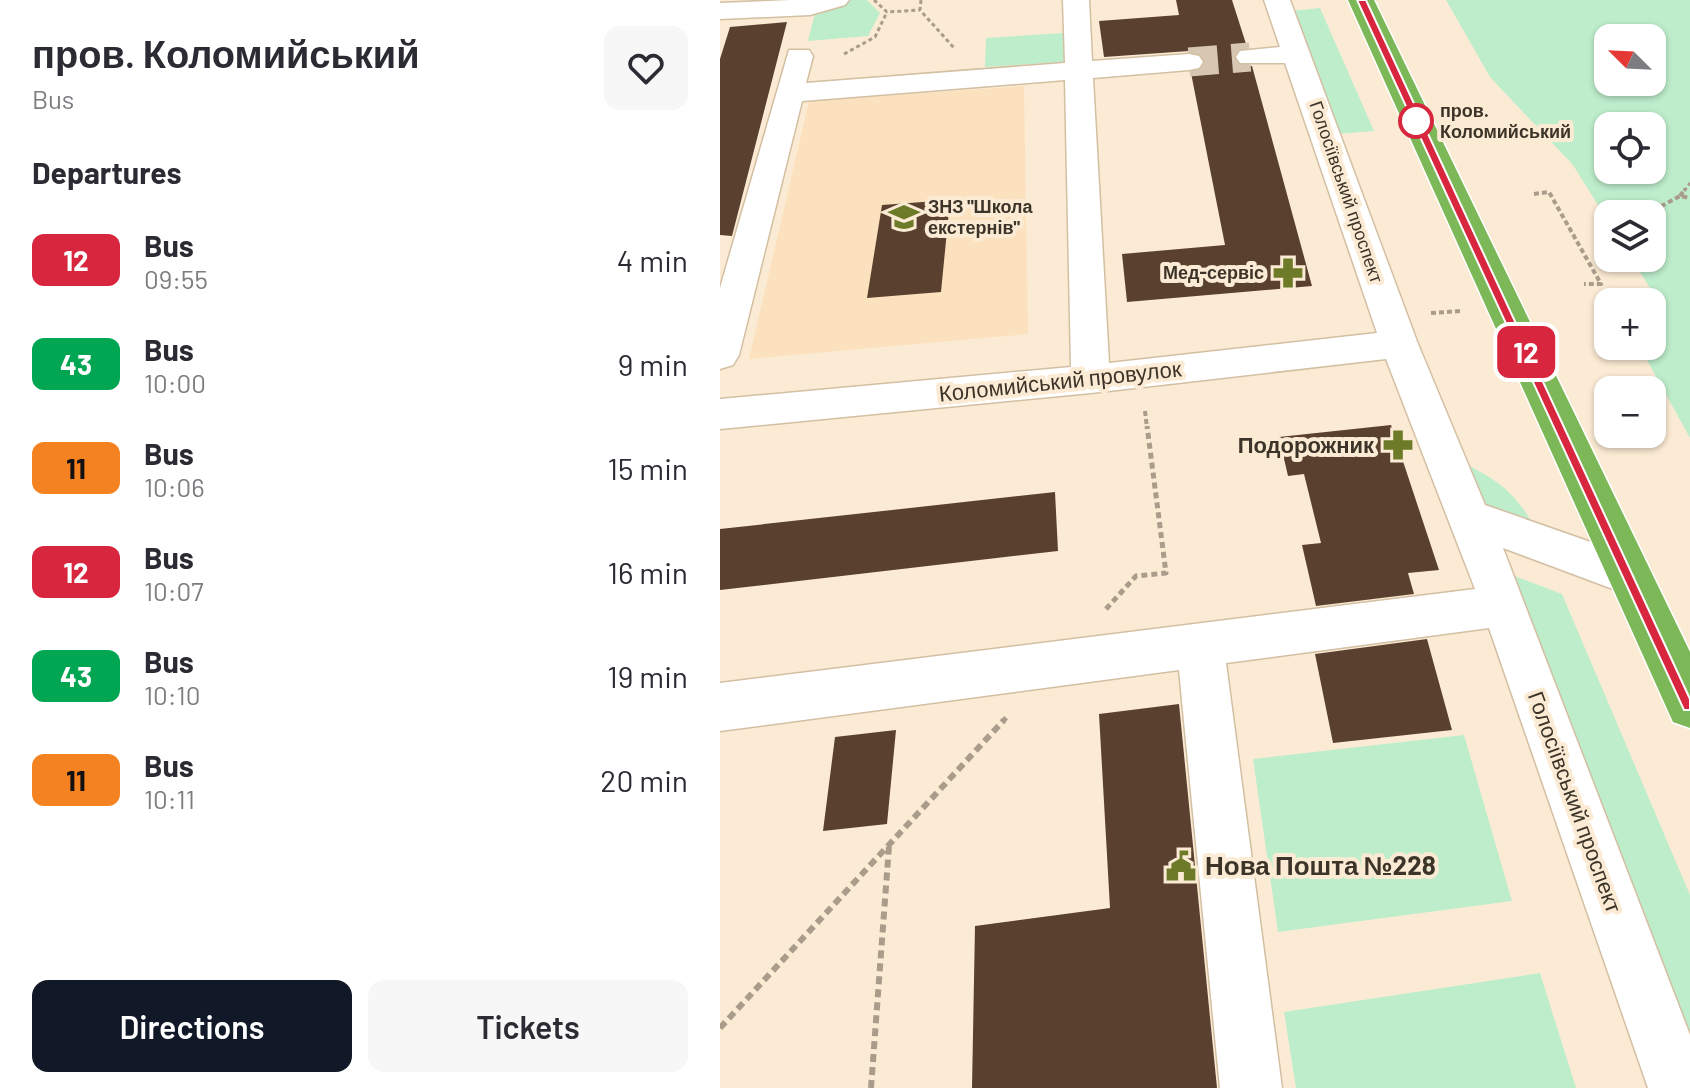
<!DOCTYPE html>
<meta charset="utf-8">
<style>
:root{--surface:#fff;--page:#f7f7f7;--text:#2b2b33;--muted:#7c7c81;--accent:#111827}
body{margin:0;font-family:Barlow,sans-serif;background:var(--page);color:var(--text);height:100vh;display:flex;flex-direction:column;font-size:30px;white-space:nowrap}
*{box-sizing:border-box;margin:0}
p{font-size:26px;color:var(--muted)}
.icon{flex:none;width:44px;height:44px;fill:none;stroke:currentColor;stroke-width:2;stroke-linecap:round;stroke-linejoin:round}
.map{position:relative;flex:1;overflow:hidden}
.drawer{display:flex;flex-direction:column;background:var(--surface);width:720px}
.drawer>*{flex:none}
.badge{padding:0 16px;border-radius:12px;font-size:28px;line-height:52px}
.needle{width:52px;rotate:294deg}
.fabs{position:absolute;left:874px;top:24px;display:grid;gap:16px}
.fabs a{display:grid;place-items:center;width:72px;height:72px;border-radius:16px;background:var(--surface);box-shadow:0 2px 6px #0004;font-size:40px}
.map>.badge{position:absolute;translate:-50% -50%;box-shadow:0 0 0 4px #fff}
h2{padding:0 32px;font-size:30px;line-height:72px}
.round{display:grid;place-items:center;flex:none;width:84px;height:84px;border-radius:16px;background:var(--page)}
.overview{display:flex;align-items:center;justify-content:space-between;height:136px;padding:0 32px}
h1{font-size:38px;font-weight:600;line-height:60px}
.primary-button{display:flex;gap:16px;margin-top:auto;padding:16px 32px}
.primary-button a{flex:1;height:92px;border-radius:16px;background:var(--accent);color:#fff;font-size:32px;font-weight:600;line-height:92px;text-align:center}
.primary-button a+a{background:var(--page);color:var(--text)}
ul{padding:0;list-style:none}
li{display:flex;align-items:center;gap:24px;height:104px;padding:0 32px}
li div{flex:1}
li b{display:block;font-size:30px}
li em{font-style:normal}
li .badge{min-width:88px;font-weight:700;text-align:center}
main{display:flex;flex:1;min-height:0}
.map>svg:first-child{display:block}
.built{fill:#fbe1bd}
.green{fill:#beedcc;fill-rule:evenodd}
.building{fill:#5a412f}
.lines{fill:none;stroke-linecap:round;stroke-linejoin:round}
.minor-tunnel{stroke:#d6c6b2;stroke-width:29;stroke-dasharray:29 14;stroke-linecap:butt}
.minor-casing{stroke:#d3bfa2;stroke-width:3}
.highway-casing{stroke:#fff;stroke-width:3}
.path-far3{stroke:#a99c8a;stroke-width:3;stroke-dasharray:4 3;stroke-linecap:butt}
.path-far2{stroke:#a99c8a;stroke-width:4;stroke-dasharray:5 3;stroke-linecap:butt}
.path-far1{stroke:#a99c8a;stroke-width:5;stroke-dasharray:6 4;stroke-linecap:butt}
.path{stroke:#a99c8a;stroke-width:6;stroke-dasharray:8 5;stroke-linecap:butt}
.minor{fill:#fff;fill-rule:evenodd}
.highway{fill:#7cb857;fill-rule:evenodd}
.line{fill:#d7263d;stroke:#fff;stroke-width:2}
.stop-dot{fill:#fff;stroke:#d7263d;stroke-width:4}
.labels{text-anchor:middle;stroke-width:8;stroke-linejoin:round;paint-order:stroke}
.far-stop-label{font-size:18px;font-weight:bold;fill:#3c3429;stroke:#fcebd4;text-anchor:start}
.far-street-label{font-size:18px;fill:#3c3429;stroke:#fcebd4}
.far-poi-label{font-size:18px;font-weight:bold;fill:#3c3429;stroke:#fcebd4;text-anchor:start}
.street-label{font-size:22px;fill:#3c3429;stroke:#fcebd4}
.poi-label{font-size:22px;font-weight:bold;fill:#3c3429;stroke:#fcebd4;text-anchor:end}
.near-poi-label{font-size:26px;font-weight:bold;fill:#3c3429;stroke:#fcebd4;text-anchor:start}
</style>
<main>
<section class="drawer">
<div class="overview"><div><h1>пров. Коломийський</h1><p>Bus</p></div><a class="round"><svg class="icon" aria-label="heart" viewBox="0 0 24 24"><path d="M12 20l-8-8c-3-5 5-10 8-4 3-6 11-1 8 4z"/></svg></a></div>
<h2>Departures</h2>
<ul>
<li><span class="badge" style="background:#d7263d;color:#fff">12</span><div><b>Bus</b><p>09:55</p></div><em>4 min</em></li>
<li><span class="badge" style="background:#00a651;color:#fff">43</span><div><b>Bus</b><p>10:00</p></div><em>9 min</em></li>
<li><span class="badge" style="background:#f58220;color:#111">11</span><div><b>Bus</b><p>10:06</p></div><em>15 min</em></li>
<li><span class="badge" style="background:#d7263d;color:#fff">12</span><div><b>Bus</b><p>10:07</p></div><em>16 min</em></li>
<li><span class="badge" style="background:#00a651;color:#fff">43</span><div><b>Bus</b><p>10:10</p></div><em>19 min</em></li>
<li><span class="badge" style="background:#f58220;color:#111">11</span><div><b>Bus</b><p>10:11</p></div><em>20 min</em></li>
</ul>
<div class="primary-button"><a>Directions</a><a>Tickets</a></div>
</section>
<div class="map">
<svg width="970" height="1088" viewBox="0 0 970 1088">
<rect width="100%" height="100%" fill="#fcebd4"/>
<!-- built -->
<path class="built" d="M304,86L308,334L29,359L89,101Z"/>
<!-- green -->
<path class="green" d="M127,0H147L160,13L148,36L88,41L96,9Z
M726,0H970V438L927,360L937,299L911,258H932V214H888V221L853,165L770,77ZM932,38V82H888V38ZM888,126H932V170H888Z
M600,8L654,131L617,134L571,11Z
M343,33L344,62L265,67L266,38Z
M746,464C784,484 797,495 818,533L764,514Z
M792,575L842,594L970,895V1041Z
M744,735L792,901L558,932L533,759Z
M820,973L856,1088H576L564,1012Z"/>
<!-- building -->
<path class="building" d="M456,0H512L527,47L518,49L514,59L520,66H532L592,286L407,302L402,254L505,245L471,73L482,70L486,60L480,53L469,51L384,57L379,21L459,15Z
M67,22L12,236L0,235V59L10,27Z
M230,200L221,292L147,298L162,205Z
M671,425L719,570L688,573L694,594L596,606L582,545L601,543L584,474L568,476L559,437Z
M335,492L338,551L0,590V529Z
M707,639L732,730L613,743L595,654Z
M459,704L497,1088H252L255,926L390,908L379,714Z
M176,730L167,824L103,831L115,737Z"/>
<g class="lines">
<!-- minor-tunnel -->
<path class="minor-tunnel" d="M469,62L530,57"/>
<!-- minor casing -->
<g class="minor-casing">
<path id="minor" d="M71,0H129L125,5L90,15L0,19V3Z
M343,0H369L372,61L469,54L479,56L483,62L479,68L469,70L373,78L389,363L657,333L565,63H520L516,57L520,51L560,47L544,0H570L698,344L765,505L925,561L932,575L925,589L909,595L783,548L970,1035V1088H928L769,628L506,663L562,1088H500L459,670L0,731V683L755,589L666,359L371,393L0,429V399L351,367L345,80L82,101L19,355L13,365L0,369V288L69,50H89L93,56L86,83L345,63Z"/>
</g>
<!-- highway casing -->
<g class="highway-casing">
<path id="highway" d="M628,0H654L970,652V728L953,722Z"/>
</g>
<!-- path-far3 -->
<path class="path-far3" d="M154,0L167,12L200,10
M201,0L200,10L235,49
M124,54L155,37L167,12
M964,191L970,183"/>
<!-- path-far2 -->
<path class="path-far2" d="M814,194L829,192L881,284H864
M960,196L965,189
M927,214L960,196L970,198
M711,313L741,311
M425,411L427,428"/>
<!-- path-far1 -->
<path class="path-far1" d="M386,609L416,576L446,573L427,426
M282,722L287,717"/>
<!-- path -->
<path class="path" d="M0,1028L284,720
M151,1088L169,846"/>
<!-- minor -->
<use href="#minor" class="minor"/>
<!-- highway -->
<use href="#highway" class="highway"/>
</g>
<!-- line -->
<path class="line" d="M637,0H646L970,699V710H964Z"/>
<!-- icons -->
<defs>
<g id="school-bare" transform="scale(2.4)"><path d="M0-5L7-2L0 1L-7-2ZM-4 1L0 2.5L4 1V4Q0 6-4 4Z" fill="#6d7a27" stroke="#fcebd4" stroke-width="2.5" paint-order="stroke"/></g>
<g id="pharmacy-bare" transform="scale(2.4)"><path d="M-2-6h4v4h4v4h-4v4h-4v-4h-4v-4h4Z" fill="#6d7a27" stroke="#fcebd4" stroke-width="2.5" paint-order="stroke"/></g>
<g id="civic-bare" transform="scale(2.4)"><path d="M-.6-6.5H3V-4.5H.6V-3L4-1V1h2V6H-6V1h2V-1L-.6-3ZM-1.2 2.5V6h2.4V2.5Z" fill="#6d7a27" stroke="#fcebd4" stroke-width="2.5" paint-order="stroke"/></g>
</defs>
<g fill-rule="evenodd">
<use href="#school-bare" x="184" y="217"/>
<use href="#pharmacy-bare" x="568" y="273"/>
<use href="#pharmacy-bare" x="678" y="445"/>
<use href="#civic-bare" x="461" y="866"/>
</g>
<!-- markers -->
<circle class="stop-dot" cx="696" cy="121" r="16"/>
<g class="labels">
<!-- far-stop labels -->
<g class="far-stop-label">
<text x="720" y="117">пров.<tspan x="720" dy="21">Коломийський</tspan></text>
</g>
<!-- far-street labels -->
<g class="far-street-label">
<text transform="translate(626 192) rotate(71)" y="6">Голосіївський проспект</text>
</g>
<!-- far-poi labels -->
<g class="far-poi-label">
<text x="208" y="213">ЗНЗ "Школа<tspan x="208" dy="21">екстернів"</tspan></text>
<text x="544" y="279" text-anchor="end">Мед-сервіс</text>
</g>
<!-- street labels -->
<g class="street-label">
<text transform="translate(340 381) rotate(-6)" y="8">Коломийський провулок</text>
<text transform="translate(855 802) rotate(70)" y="8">Голосіївський проспект</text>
</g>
<!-- poi labels -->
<g class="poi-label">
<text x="654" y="453">Подорожник</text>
</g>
<!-- near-poi labels -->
<g class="near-poi-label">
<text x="485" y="875">Нова Пошта №228</text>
</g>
</g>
</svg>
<div class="fabs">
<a><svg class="needle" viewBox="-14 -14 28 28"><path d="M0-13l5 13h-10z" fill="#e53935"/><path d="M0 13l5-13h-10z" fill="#7c7c81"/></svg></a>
<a><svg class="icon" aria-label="locate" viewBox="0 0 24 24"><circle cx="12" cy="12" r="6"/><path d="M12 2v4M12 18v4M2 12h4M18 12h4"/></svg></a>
<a><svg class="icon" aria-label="layers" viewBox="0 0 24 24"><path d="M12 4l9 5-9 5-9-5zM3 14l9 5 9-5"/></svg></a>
<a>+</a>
<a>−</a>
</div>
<b class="badge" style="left:806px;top:352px;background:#d7263d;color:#fff">12</b>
</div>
</main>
